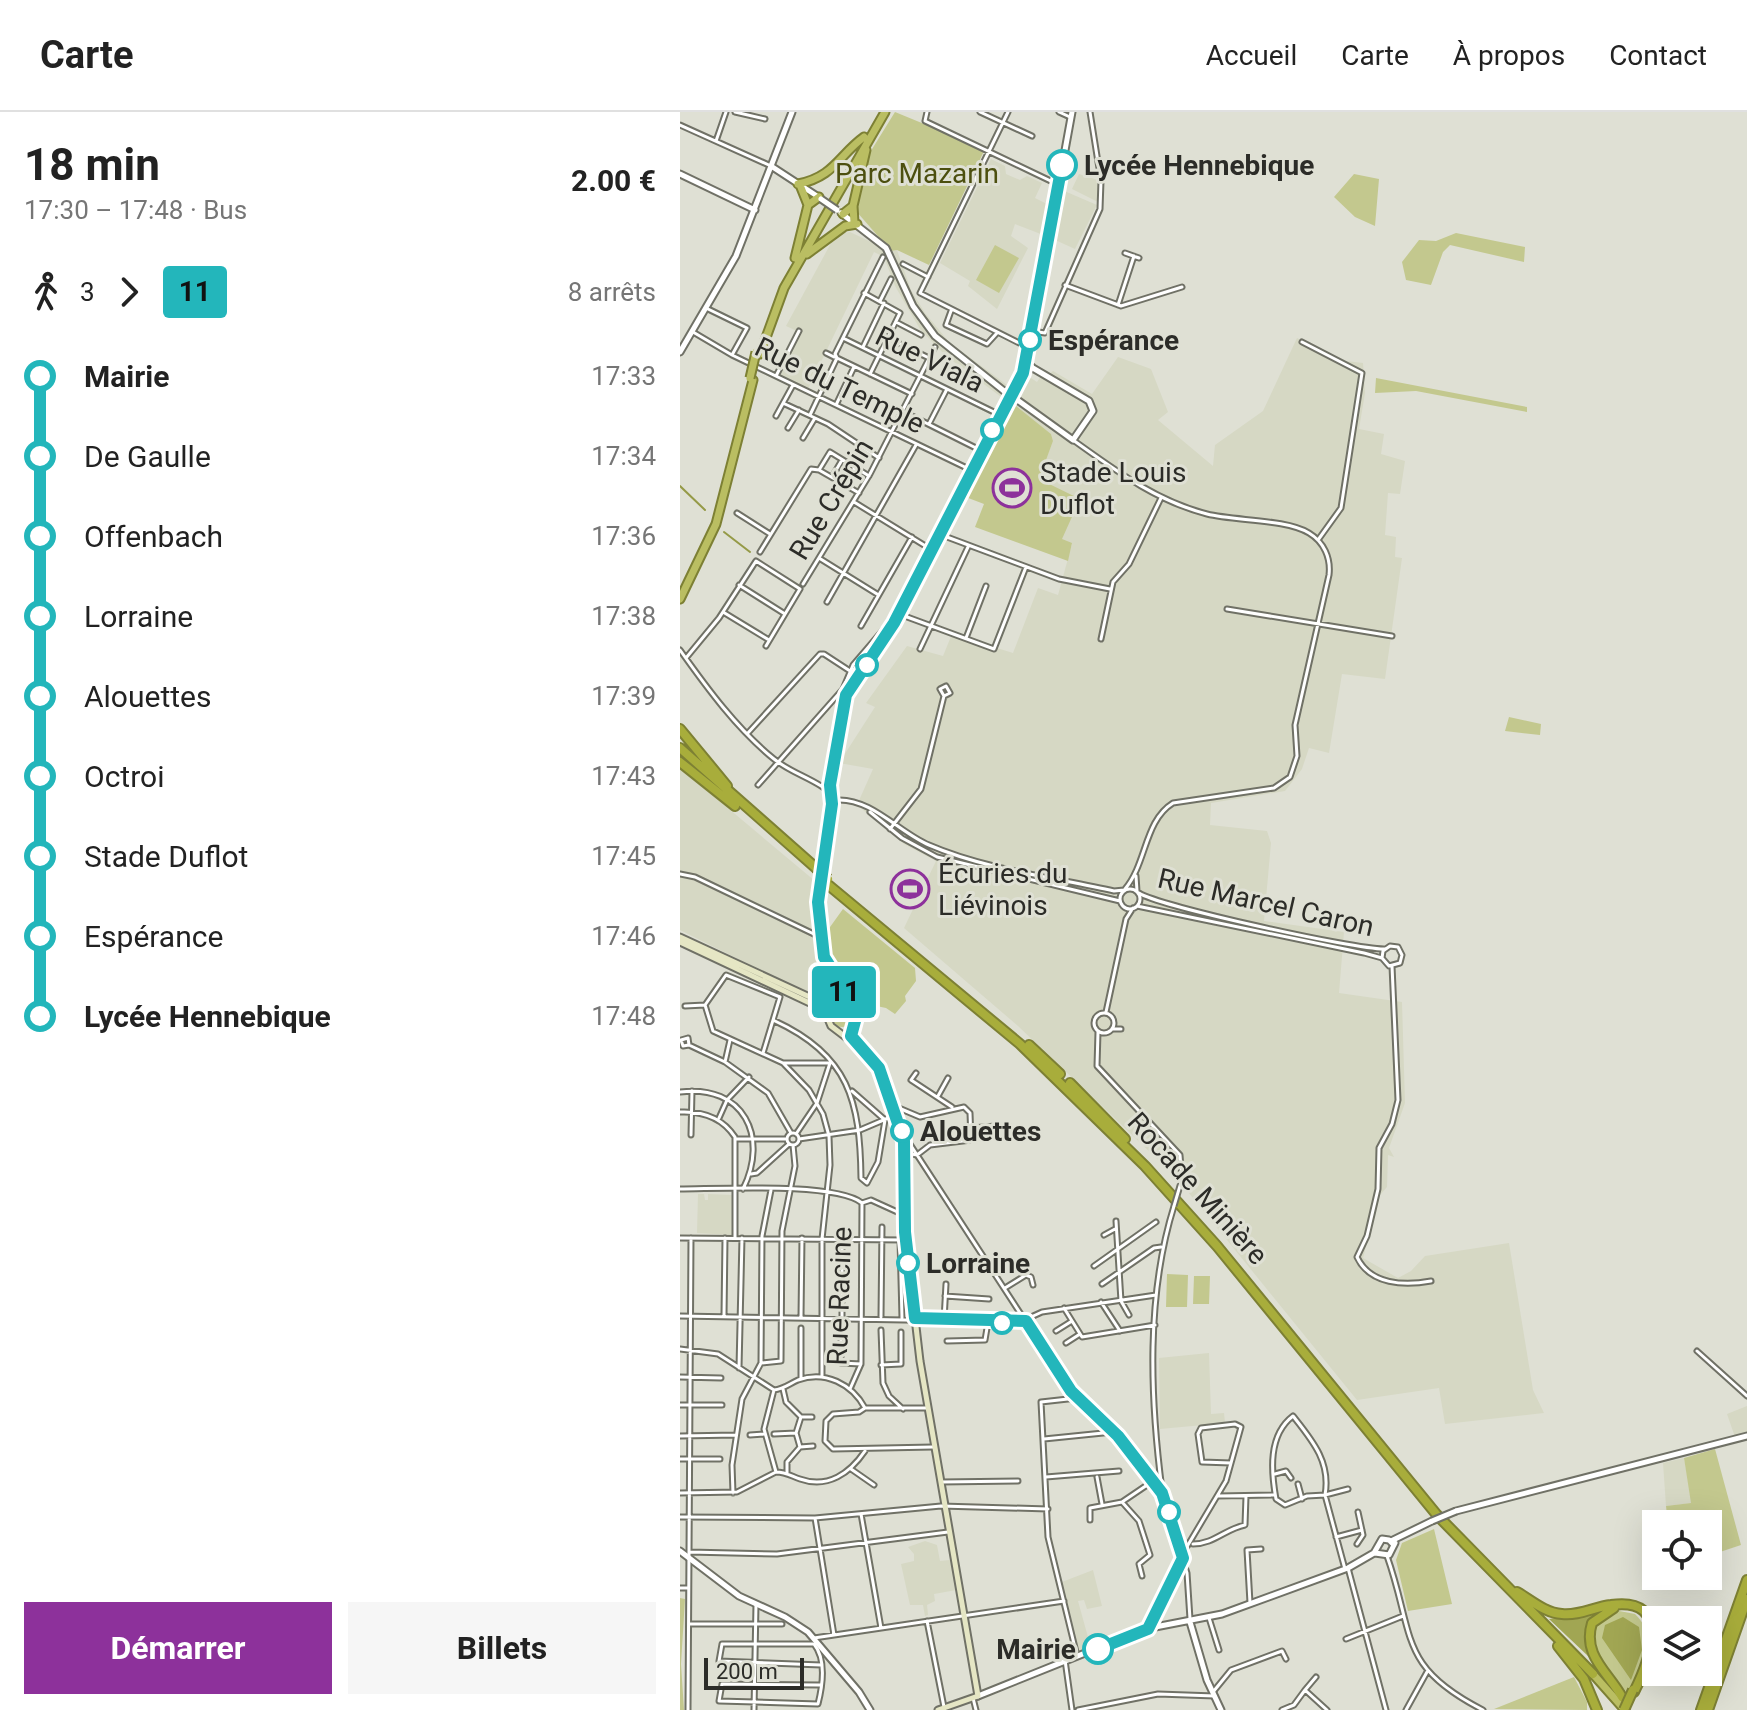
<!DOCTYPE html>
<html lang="fr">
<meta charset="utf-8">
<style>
:root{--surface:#fff;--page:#f6f6f6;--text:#222;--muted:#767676;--line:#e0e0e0;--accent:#8d319b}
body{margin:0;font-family:Roboto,sans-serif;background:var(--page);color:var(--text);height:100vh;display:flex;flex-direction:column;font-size:30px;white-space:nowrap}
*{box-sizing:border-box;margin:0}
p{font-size:26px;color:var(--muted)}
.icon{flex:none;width:44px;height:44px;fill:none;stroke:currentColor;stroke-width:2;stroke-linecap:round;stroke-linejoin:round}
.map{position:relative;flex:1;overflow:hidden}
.panel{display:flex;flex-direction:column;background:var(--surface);width:680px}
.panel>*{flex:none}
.badge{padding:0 16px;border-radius:6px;font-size:28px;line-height:52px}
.buttons{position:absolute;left:962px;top:1398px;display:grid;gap:16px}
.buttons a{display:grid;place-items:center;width:80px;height:80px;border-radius:0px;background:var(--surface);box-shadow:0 8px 32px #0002;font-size:40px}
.scale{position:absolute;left:24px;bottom:20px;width:100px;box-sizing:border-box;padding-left:8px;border:4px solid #2c2c28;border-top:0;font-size:22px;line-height:28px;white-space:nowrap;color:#2c2c28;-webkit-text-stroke:6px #dfe0d4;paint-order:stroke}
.map>.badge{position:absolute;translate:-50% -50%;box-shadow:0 0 0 4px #fff}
.legs{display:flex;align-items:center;gap:12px;height:88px;padding:0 24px;font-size:26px}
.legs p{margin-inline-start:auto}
.overview{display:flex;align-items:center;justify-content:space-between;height:136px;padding:0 24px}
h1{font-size:44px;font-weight:700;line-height:60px}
.button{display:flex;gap:16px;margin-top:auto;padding:16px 24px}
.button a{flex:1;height:92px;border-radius:0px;background:var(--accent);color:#fff;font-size:32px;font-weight:700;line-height:92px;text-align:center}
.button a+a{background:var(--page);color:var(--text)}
ul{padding:0 24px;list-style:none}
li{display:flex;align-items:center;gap:28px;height:80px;font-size:30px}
li i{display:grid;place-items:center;width:12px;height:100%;margin:0 10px;background:currentColor}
li i::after{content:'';width:20px;height:20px;margin:-10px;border:6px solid;border-radius:50%;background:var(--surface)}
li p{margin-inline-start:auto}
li:first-child i{background:linear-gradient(#0000 50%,currentColor 0)}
li:last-child i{background:linear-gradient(currentColor 50%,#0000 0)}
header{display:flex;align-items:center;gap:48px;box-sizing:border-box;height:112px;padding:0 40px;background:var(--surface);border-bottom:2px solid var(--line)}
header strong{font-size:38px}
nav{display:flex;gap:44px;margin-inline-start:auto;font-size:28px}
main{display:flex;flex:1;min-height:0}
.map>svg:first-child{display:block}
.built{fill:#d6d8c4}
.green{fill:#c3c88e}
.forest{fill:#a1a653}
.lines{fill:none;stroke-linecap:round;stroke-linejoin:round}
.stream{stroke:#959a47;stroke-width:2}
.minor-casing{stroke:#707166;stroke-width:7}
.tertiary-casing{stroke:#707166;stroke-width:9}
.secondary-casing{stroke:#707166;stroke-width:9}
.trunk-casing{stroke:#7d8034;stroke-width:11}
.motorway-casing{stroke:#7d8034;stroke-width:12}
.minor{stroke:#fff;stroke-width:3}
.tertiary{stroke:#fff;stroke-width:5}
.secondary{stroke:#e5e6c4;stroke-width:5}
.trunk{stroke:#babe62;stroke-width:7}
.motorway{stroke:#a8ad3b;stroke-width:8}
.minor-bridge-casing{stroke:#707166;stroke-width:7;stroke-linecap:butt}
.tertiary-bridge-casing{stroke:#707166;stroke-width:9;stroke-linecap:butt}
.trunk-bridge-casing{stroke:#7d8034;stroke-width:11;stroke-linecap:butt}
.motorway-bridge-casing{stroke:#7d8034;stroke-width:12;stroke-linecap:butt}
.minor-bridge{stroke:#fff;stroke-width:3}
.tertiary-bridge{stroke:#fff;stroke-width:5}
.trunk-bridge{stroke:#babe62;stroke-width:7}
.motorway-bridge{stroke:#a8ad3b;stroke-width:8}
.line-1-casing{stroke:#fff;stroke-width:18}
.line-1{stroke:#23b6bb;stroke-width:12}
.stop-1-dot{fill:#fff;stroke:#23b6bb;stroke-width:4}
.labels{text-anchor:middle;stroke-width:6;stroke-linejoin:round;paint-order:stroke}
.stop-label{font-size:28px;font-weight:bold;fill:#2c2c28;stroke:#dfe0d4;text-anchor:start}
.park-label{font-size:28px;fill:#4c4f0f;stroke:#dfe0d4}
.street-label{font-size:28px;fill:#2c2c28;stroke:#dfe0d4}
.poi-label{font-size:28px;fill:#2c2c28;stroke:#dfe0d4;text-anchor:start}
</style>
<header>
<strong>Carte</strong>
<nav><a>Accueil</a><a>Carte</a><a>À propos</a><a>Contact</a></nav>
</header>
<main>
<section class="panel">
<div class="overview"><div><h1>18 min</h1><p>17:30 – 17:48 · Bus</p></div><b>2.00 €</b></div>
<div class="legs"><svg class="icon" aria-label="walk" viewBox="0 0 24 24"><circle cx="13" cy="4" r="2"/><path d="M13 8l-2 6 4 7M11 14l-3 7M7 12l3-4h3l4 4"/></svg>3<svg class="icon" aria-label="forward" viewBox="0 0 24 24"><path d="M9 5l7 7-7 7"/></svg><b class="badge" style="background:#23b6bb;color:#111">11</b><p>8 arrêts</p></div>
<ul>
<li><i style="color:#23b6bb"></i><b>Mairie</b><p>17:33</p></li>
<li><i style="color:#23b6bb"></i><span>De Gaulle</span><p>17:34</p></li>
<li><i style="color:#23b6bb"></i><span>Offenbach</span><p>17:36</p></li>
<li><i style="color:#23b6bb"></i><span>Lorraine</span><p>17:38</p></li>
<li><i style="color:#23b6bb"></i><span>Alouettes</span><p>17:39</p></li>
<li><i style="color:#23b6bb"></i><span>Octroi</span><p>17:43</p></li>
<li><i style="color:#23b6bb"></i><span>Stade Duflot</span><p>17:45</p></li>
<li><i style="color:#23b6bb"></i><span>Espérance</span><p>17:46</p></li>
<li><i style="color:#23b6bb"></i><b>Lycée Hennebique</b><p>17:48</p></li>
</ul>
<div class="button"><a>Démarrer</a><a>Billets</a></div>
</section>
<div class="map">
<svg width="1067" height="1598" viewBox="0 0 1067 1598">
<rect width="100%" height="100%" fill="#dfe0d4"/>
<!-- built -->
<path class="built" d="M311,47L325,54L326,62L340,68L347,64L362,71L355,86L371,94L366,124L335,112L331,124L348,136L317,197L288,174L290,169L260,151Z
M399,62L418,68V90L392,77Z
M382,78L417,93L395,137L373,127Z
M170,120L191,130L202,127L211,139L217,138L231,178L245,201L269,230L331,276L329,280L335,283L348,264L357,270L361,264L365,266L373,259L412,282L438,245L471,257L488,300L478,308L533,354L535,333L583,299L617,226L666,249L683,251L685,281L679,317L704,322L701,342L725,349L720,382L708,381L705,423L716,425L715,445L722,446L705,567L662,562L649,641L629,636L622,657L605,679L531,691L530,713L587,719L591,731L584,809L664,820L659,881L722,890L725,991L709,1036L714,1045L708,1043L707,1075L700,1083L683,1146L718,1166L731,1159L745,1144L829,1131L853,1278L864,1301L765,1312L759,1276L677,1288L495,1064L338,914L224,816L256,749L224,732L177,693L193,657L159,651L195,595L186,591L227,534L263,544L272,522L333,541L358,476L378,483L392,432L382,428L358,367L373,329L371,322L266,244L240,217L215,174L204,145L194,140L128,277L96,262L117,219L106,214L151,131L163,121Z
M0,656L135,769L132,780L139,844L157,866L146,891L0,818Z
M18,1082H24L25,1088H28V1082L53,1083L52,1123L17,1121Z
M529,1241L531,1302L544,1301L545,1311L480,1317L479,1246Z
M1067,1294V1322L1055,1325L1047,1302Z
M1004,1346L1012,1391L986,1394L983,1351Z
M245,1429L257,1433L260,1449L270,1448L276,1478L254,1482L255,1489L247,1493L248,1503L245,1504L243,1493H230L221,1452L234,1449V1442L228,1435Z
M413,1458L422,1494L407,1497L404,1488L398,1489L411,1536L398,1540L382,1470Z"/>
<!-- green -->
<path class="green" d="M215,0L305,37L249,153L217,138L211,139L176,99L189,42Z
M674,62L699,67L695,114L675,105L654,85Z
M776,121L845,135L844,150L770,133L763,140L751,173L726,168L722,150L739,128L756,129Z
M315,133L339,146L319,181L296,168Z
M696,266L847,295V300L736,279L695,281Z
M331,290L371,322L373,329L359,367L400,387L382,427L392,431L388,449L295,415L304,392L283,384Z
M829,605L861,612L860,623L825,619Z
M163,797L235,856L236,869L225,884L226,889L215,902L206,896L182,891L146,840L145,822Z
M149 902a13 13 0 1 1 26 0a13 13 0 1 1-26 0Z
M487,1162L508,1163L507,1195H486Z
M514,1164H530L529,1192H513Z
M1035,1337L1061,1433L1028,1444V1412H988L986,1394L1011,1391L1004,1346Z
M754,1417L772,1492L728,1499L716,1448L722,1431Z
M0,1486L5,1487L1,1552L4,1598H0Z
M934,1498L955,1502C980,1525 961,1558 949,1583C932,1560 910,1546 914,1514Z
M894,1565L907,1590V1598L814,1597Z"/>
<!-- forest -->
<path class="forest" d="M914,1500L905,1524L908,1544L869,1507Z
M943,1505L959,1515L962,1538L951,1568L922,1526L925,1513Z"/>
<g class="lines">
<!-- stream -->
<path class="stream" d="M0,374L25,398
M44,420L70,440"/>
<!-- minor casing -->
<g class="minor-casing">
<path id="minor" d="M55,0L85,7
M247,0L245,9L377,72
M300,0L352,24
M328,0L240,181L349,236
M379,0L390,5
M0,13L91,54
M36,29L46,0
M445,141L459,146
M223,152L248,165
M385,173L441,194L502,175
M184,181L220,201L190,262
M200,189L211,167
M438,193L454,144
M28,197L67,216L52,243
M271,199L266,213L307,232L317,221
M216,210L241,223
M352,219L365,221L420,97L421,69L410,0
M13,220L52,243L291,358
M163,226L320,303
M208,226L249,246
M622,230L682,261L661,396L638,428
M183,235L204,191
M146,241L154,245
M157,246L232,282
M96,264L119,219
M105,292L148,312L199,346
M156,293L174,255
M224,300L302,339
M130,303L157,246L155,242L203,145
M96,304L113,273
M249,312L267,277
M108,316L119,298
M123,326L135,306
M393,328C435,358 476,389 527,402C555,409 606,407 629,421C644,430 651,446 649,463L615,613L617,644L610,665L594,676L493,691C464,709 467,751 445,777
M139,358L150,340L189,364
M139,358L179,381
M152,365L162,348
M165,373L175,355
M174,390L252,438
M57,401L90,422
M259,422L379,467L430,477
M80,440L131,357L139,358
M139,446L197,482
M123,472L190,362L255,235
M59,473L105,502
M147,490L236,333
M547,497L712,524
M43,500L89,528
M219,502L314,537L346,455
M181,514L232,425
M286,526L306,474
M421,527L433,470L449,452L481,386
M240,537L288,435
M0,538C27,576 57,617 94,647C113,663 141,668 157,688
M6,546L39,506L76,449L120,477L86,534
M67,622L140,542H144L170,559
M78,673L163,577L173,553L209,511H214
M157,688C191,686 220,721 249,733C304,757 376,766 434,779L444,778
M190,700L222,726L257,745L440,789
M210,717L241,677L264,584L260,577L266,574L270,581L264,584
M0,762L15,765L138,824
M456,764L457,779
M440 787a10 10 0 1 1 20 0a10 10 0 1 1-20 0Z
M459,781C478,794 677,838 705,837
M457,794L684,841L702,846L709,854L720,851L722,843L718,835L710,834L703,839L702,846
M712,854L718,988L712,1012L699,1036L698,1077L687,1124L677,1145C690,1173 725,1174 751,1169
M155,886L158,870
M168,886L144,845L137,779L152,692L150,674L166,583L214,511L346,252
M5,894L25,893
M426,900L446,807L453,796
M414 911a10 10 0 1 1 20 0a10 10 0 1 1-20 0Z
M95,909C169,943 180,989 181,1066L187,1071L198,1050L205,1008L172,979
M432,917H441
M418,920L417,954L500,1043L502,1067
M50,928L45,950L88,981L111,1021
M9,933L8,926L1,928L3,934L9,933L45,950
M83,941L100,885L46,863L25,893L33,919L103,951L129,978L143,1002L149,1024L150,1053L142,1127V1265
M103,951H150L137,991L116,1022
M236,961L231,968L272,995
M0,980C64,972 89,1025 63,1077
M258,984L268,966
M214,994L240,1005L284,995L290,1001L291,1028L250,1033L237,1043L226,1041
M0,1000C23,999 42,1005 55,1025V1126
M39,1006L47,988L69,965
M292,1016L328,1013
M107 1027a6 6 0 1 1 12 0a6 6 0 1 1-12 0Z
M11,1023L12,979
M224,1023L391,1279L438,1324L482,1381L507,1461L510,1507
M55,1027H107
M119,1027L180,1018L213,1004
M71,1062L77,1061L109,1032
M0,1077C37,1077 156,1070 182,1091L191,1088L224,1103
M436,1109L441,1189L449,1203
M424,1123L435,1117
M0,1126L225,1128
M220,1128L222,1206
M414,1154L476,1110
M422,1172L474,1136L481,1135
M325,1176L346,1163L351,1165L353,1173
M265,1184L309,1187
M421,1190L440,1219
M384,1196L402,1225L475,1213
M0,1204L340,1210L362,1200L476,1183
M44,1204L45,1126
M121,1205L122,1126
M162,1205V1127
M201,1205L202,1115
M264,1208L266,1172
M161,1217V1251L181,1252
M201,1218L203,1271L209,1284L223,1297
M376,1219L392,1209
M267,1229L305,1228L308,1210
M386,1231L400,1222
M0,1237L38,1242L94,1278
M1017,1239L1067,1284
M81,1251L101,1249L102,1119L115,1054L113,1033
M201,1253L221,1252V1220
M59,1256L62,1126
M0,1265L41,1266
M121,1267V1216
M103,1277L106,1290L121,1305
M170,1277L181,1252L182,1091
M0,1293H42
M185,1296C172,1272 145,1258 118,1268C109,1272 104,1277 94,1278L84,1317L96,1360C106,1360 111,1364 120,1367C148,1377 170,1361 185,1339
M248,1296H185L179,1300L153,1302L146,1309L145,1329L153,1337L253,1335
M132,1305H121L116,1321L120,1335L133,1334
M94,1322L116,1321
M70,1323L84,1322
M0,1324L56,1323
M364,1327L433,1320
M0,1347H40
M171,1357L194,1373
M107,1361V1350L120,1335
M595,1362L606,1359L611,1366
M366,1365L439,1359
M417,1365L422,1392
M261,1370L338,1369
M618,1372L622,1387
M482,1378C470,1285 466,1184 494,1094
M0,1381L57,1380L96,1360
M53,1381L52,1353L62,1287L81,1251L82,1124L91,1078
M538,1384L594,1383
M181,1402L201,1516
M0,1405L135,1406L261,1394L368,1397
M135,1406L154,1523
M410,1408V1396L442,1390
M656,1425L682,1418
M513,1432C534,1432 545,1417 565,1413L566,1384
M677,1432L683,1423L678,1400
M9,1440L97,1442L268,1420
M502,1443L546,1369L561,1315L555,1312L521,1316L518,1322L522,1350L551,1351
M707,1444C735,1523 717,1554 803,1598
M668,1456L706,1598
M665,1457L645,1383L627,1384L605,1393L596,1387C591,1359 588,1323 613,1304C632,1328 651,1350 645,1383L668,1377
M462,1464L459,1452L470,1443L459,1409L442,1390L473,1369
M0,1476H8
M570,1491L567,1438L581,1437
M529,1506L539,1538
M247,1509L264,1595
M10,1512H102
M468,1517L503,1446
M134,1526L384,1489
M666,1527L723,1504
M133,1532H42L39,1549L141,1553
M134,1532C147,1548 142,1576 138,1592L39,1589L42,1572L140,1573
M397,1544L368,1425L361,1290L397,1286
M385,1548L392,1598
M636,1565L625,1578L647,1598
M533,1580L551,1558L602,1539L606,1547
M293,1586L296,1598
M8,1598L11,1126
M74,1598L76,1492
M398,1598L478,1582L535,1584
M602,1598L614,1593L625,1578
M726,1598L747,1560"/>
</g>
<!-- tertiary casing -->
<g class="tertiary-casing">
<path id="tertiary" d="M91,54L140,86
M0,62L75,98
M161,101L206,136L233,194L255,224L324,279
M0,240L56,144L112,0
M342,265L352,255
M336,287L393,328L413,299L409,289L346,252L392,0
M776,1399L1067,1324
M711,1429L752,1409
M0,1439L59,1484L105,1505L128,1520L179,1580L190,1598
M695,1441L709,1443L715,1431
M510,1510L527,1568L541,1598
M298,1584L465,1517L542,1502L668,1456L694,1441L702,1427L709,1428L714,1433"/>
</g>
<!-- secondary casing -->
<g class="secondary-casing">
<path id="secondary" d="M0,825L134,887L150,890
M0,830L134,893L146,902L151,914L172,930
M146,901L154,887L168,886L178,898L172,915
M172,915L171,924L199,956L224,1029L225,1120L240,1249L298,1584L258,1598"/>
</g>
<!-- trunk casing -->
<g class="trunk-casing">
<path id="trunk" d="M118,72C154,65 159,43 184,25
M128,93L139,85
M163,102L173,94
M174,110L173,94L186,38
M127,142L165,114L177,112
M115,146L128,93L120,73
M80,242L104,176L205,0
M0,487L36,412L73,268
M913,1562L945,1598"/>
</g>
<!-- motorway casing -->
<g class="motorway-casing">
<path id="motorway" d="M0,617L47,674
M0,636L136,756
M0,650L55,694
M146,771L340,932L465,1054L537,1134L757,1403L913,1562
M349,933L380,962
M390,971L445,1027
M837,1480C851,1488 865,1501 882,1502C899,1504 914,1495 931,1493C994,1484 969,1550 954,1580
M934,1496L912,1511C902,1543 928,1560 942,1585
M878,1534L904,1567L917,1598
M1021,1598L1067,1468
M1028,1598L1067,1487"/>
</g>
<!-- minor -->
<use href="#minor" class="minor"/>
<!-- tertiary -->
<use href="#tertiary" class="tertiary"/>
<!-- secondary -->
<use href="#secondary" class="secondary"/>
<!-- trunk -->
<use href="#trunk" class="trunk"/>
<!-- motorway -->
<use href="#motorway" class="motorway"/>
<!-- minor-bridge casing -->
<g class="minor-bridge-casing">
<path id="minor-bridge" d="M494,1094L502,1067"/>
</g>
<!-- tertiary-bridge casing -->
<g class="tertiary-bridge-casing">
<path id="tertiary-bridge" d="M141,87L157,98
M324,279L336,287
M752,1409L776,1399"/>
</g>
<!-- trunk-bridge casing -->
<g class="trunk-bridge-casing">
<path id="trunk-bridge" d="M70,266L76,240"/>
</g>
<!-- motorway-bridge casing -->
<g class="motorway-bridge-casing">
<path id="motorway-bridge" d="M136,756L148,767
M944,1598L953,1578"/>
</g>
<!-- minor-bridge -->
<use href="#minor-bridge" class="minor-bridge"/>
<!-- tertiary-bridge -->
<use href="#tertiary-bridge" class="tertiary-bridge"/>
<!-- trunk-bridge -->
<use href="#trunk-bridge" class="trunk-bridge"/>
<!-- motorway-bridge -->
<use href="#motorway-bridge" class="motorway-bridge"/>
</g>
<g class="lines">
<!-- line-1 casing -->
<g class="line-1-casing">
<path id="line-1" d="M382,53L343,261L214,511L166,583L150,673L152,692L138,790L144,845L178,898L171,924L199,956L224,1029L225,1120L235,1206L346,1209L391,1279L438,1324L482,1381L503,1446L468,1517L418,1537"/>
</g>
<!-- line-1 -->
<use href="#line-1" class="line-1"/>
</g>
<!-- icons -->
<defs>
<g id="stadium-ring" transform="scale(2)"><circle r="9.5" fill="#dfe0d4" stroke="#8d319b" stroke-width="1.5"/><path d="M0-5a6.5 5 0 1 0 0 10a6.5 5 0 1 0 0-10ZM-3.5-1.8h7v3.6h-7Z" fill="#8d319b"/></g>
</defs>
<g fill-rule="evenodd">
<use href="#stadium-ring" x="332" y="376"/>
<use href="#stadium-ring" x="230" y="777"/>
</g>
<!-- markers -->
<g class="stop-1-dot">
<circle cx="382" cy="53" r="14"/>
<circle cx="350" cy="228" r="10"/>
<circle cx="312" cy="318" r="10"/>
<circle cx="187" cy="553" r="10"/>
<circle cx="222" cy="1019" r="10"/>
<circle cx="228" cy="1151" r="10"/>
<circle cx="322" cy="1211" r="10"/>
<circle cx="489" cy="1400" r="10"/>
<circle cx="418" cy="1537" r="14"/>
</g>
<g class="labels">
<!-- stop labels -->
<g class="stop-label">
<text x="404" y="63">Lycée Hennebique</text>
<text x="368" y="238">Espérance</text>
<text x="240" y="1029">Alouettes</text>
<text x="246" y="1161">Lorraine</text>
<text x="396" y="1547" text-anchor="end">Mairie</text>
</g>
<!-- park labels -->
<g class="park-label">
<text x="237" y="71">Parc Mazarin</text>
</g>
<!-- street labels -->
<g class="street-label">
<text transform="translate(250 247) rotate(26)" y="10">Rue Viala</text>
<text transform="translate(160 273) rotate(26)" y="10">Rue du Temple</text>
<text transform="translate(151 387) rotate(-59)" y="10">Rue Crépin</text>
<text transform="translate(586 790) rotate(13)" y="10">Rue Marcel Caron</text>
<text transform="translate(518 1076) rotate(48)" y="10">Rocade Minière</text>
<text transform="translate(159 1184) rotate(-88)" y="10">Rue Racine</text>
</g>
<!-- poi labels -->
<g class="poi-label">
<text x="360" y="370">Stade Louis<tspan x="360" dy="32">Duflot</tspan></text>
<text x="258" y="771">Écuries du<tspan x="258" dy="32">Liévinois</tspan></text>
</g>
</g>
</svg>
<div class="buttons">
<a><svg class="icon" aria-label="locate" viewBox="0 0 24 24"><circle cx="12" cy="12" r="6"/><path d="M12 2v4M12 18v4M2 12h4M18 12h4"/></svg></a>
<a><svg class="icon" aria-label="layers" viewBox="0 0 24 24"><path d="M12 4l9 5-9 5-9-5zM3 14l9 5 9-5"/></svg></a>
</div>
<div class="scale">200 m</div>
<b class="badge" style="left:164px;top:880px;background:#23b6bb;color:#111">11</b>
</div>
</main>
